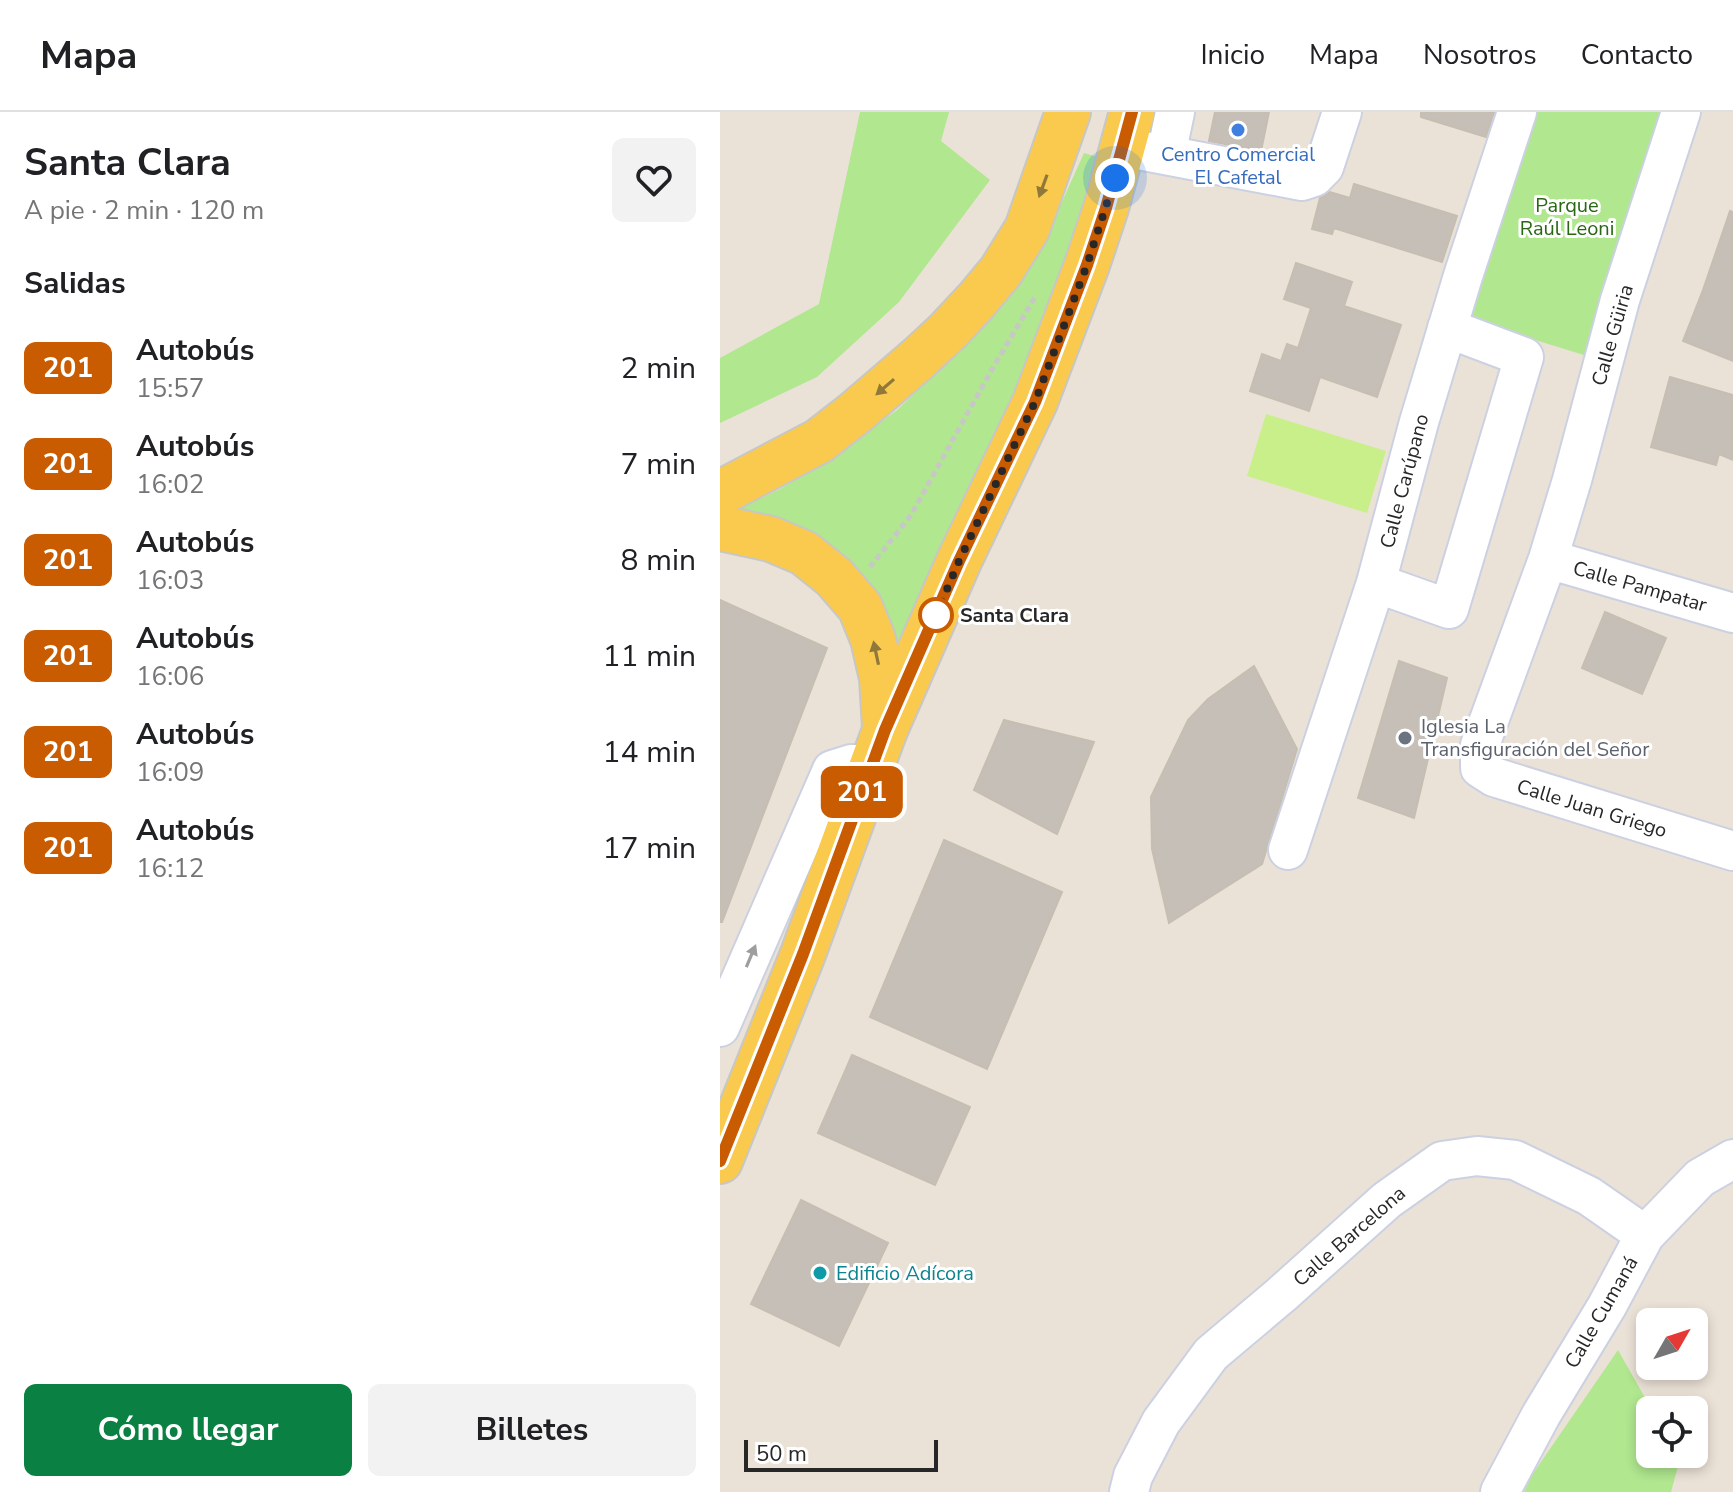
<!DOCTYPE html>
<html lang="es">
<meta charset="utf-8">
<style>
:root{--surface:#fff;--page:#f2f2f2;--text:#202124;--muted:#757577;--line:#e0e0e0;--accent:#0b8043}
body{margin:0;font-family:"Nunito Sans",sans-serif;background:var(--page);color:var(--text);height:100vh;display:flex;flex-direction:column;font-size:30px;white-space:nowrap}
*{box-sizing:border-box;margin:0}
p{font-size:26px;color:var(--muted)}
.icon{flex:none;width:44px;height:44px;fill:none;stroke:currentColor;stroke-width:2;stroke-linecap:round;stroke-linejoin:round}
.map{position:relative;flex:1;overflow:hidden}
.panel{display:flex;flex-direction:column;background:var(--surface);width:720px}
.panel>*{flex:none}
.badge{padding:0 16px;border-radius:12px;font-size:28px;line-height:52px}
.needle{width:52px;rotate:51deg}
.controls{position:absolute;left:916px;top:1196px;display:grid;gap:16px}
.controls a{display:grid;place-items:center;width:72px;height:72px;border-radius:12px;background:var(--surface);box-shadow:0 4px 12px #0003;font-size:40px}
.scale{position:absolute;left:24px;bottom:20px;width:194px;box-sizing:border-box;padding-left:8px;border:4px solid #272727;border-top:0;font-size:22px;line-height:28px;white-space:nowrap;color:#272727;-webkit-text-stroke:6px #fff;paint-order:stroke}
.you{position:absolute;width:40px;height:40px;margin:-20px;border:6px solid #fff;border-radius:50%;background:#1a73e8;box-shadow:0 0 0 12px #1a73e833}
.map>.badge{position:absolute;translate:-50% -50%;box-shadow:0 0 0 4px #fff}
h2{padding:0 24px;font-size:30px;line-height:72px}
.round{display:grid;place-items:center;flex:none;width:84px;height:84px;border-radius:12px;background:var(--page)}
.head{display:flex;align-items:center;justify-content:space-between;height:136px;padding:0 24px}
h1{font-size:38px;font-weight:700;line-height:60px}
.primary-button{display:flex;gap:16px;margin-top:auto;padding:16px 24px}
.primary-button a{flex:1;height:92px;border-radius:12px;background:var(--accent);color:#fff;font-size:32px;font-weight:700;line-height:92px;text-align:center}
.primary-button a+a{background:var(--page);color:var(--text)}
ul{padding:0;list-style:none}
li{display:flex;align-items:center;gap:24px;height:96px;padding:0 24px}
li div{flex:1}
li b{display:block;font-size:30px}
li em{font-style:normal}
li .badge{min-width:88px;font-weight:700;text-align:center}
header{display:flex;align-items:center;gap:48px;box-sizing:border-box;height:112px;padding:0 40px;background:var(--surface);border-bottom:2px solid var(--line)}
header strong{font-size:38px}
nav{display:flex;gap:44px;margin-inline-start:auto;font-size:28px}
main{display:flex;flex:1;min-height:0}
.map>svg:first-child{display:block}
.green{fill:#b0e78f}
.pitch{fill:#c8ef89}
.building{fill:#c6bfb7;stroke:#c6beb1;stroke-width:2}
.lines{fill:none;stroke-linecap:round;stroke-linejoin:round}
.minor-casing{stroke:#ccd1e2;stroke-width:42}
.major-casing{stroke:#c7c7c7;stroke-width:48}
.path{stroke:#c7c7c7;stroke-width:5;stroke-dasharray:6 4;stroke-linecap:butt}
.minor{stroke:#fff;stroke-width:38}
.major{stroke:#faca4e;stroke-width:44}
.oneway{fill:#90783a}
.oneway2{fill:#9e9e9e}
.line-casing{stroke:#fff;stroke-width:18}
.line{stroke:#c95b00;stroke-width:12}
.walk{stroke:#272727;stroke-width:8;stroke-dasharray:0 14.4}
.shop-dot{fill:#3f7fe0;stroke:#fff;stroke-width:3}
.stop-dot{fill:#fff;stroke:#c95b00;stroke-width:4}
.worship-dot{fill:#6b7280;stroke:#fff;stroke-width:3}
.culture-dot{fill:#0f9aa8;stroke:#fff;stroke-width:3}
.labels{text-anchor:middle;stroke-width:6;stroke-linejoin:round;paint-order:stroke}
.shop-label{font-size:20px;fill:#366cbe;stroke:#fff}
.park-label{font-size:20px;fill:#296714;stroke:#fff}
.street-label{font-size:20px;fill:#272727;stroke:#fff}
.stop-label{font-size:20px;font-weight:bold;fill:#272727;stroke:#fff;text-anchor:start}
.worship-label{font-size:20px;fill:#5b616d;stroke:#fff;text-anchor:start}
.culture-label{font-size:20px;fill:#0d838f;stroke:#fff;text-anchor:start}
</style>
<header>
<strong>Mapa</strong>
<nav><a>Inicio</a><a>Mapa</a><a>Nosotros</a><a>Contacto</a></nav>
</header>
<main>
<section class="panel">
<div class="head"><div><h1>Santa Clara</h1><p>A pie · 2 min · 120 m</p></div><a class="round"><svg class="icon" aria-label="heart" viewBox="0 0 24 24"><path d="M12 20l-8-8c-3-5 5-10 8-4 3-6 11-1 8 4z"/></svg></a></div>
<h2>Salidas</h2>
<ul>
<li><span class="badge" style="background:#c95b00;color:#fff">201</span><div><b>Autobús</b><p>15:57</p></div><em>2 min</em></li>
<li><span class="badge" style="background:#c95b00;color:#fff">201</span><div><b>Autobús</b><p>16:02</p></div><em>7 min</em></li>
<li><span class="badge" style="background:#c95b00;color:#fff">201</span><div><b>Autobús</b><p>16:03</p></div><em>8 min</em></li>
<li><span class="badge" style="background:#c95b00;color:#fff">201</span><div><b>Autobús</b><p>16:06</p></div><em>11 min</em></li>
<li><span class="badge" style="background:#c95b00;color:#fff">201</span><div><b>Autobús</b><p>16:09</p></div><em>14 min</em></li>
<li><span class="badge" style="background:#c95b00;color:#fff">201</span><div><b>Autobús</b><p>16:12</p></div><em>17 min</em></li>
</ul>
<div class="primary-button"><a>Cómo llegar</a><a>Billetes</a></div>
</section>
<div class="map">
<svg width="1013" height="1380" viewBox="0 0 1013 1380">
<rect width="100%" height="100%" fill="#ebe2d7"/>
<!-- green -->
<path class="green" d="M140,0H229L221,29L270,68L179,190L97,265L0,311V246L99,192Z
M815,0H943L867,244L751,208Z
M364,41L384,47L364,117L185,548L13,400L60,377L115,344L177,298L246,232L294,179L326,125Z
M898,1238L932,1298H930V1342H957L960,1347L951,1380H804L812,1363Z"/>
<!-- pitch -->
<path class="pitch" d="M546,302L666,339L647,401L527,364Z"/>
<!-- building -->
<path class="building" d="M495,0H549L541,39L489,29Z
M701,0H774L766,25L701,5Z
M634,72L737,104L722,150L614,116L612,122L592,117L600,86L610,80L630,86Z
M1010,99L1013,100V249L963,229L983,178Z
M576,151L632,170L624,194L681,213L657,285L600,265L589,299L530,279L542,242L561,249L567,232L578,236L591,196L564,187Z
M950,265L1013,283V348L999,342L996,353L931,335Z
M0,488L107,536L2,810H0Z
M885,500L946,526L922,582L862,556Z
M679,549L727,566L694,706L638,686Z
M534,554L577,637L542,752L449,811L432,737L431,685L468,608L488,587Z
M284,608L374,630L337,722L254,678Z
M224,728L342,780L267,957L150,905Z
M132,943L250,995L215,1073L98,1021Z
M81,1088L168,1131L119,1234L31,1192Z"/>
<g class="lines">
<!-- minor casing -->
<g class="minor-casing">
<path id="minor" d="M961,0L900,188L852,368L828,447L760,633V656L774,665L1013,739
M403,35L582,69L594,65L604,55L622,0
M446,43L455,0
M828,447L1013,501
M656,471L729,497L804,245L727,216
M568,738L656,471L699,310L743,164L797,0
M0,915L112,658L131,652H153
M409,1380L413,1364L441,1310L491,1242L561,1183L667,1088L722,1049L757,1044L795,1048L869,1084L925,1123
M780,1380L821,1303L887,1194L925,1123L980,1066L1013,1047"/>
</g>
<!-- major casing -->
<g class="major-casing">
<path id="major" d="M0,381L99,329L135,301L199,246L228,219L256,189L281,159L307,117L348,0
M0,416L51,427L84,441L114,465L140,495L153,527L162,566L165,616
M0,1049L83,842L165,618L239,449L315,290L367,153L386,96L412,0"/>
</g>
<!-- path -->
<path class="path" d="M150,455L191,403L271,259L315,185"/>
<!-- minor -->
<use href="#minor" class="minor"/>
<!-- major -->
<use href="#major" class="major"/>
</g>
<!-- one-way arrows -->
<defs><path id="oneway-solid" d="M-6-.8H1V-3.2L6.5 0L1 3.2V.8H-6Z" transform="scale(2)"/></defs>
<g class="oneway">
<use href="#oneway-solid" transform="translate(323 74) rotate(110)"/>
<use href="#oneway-solid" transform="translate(165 275) rotate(139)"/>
<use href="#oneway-solid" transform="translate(156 541) rotate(-102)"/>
</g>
<use class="oneway2" href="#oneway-solid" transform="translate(31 844) rotate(-67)"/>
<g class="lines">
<!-- line casing -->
<g class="line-casing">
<path id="line" d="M0,1049L83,842L165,618L239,449L315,290L367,153L386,96L412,0"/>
</g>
<!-- line -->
<use href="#line" class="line"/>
<!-- walk -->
<path class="walk" d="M216,503L239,449L315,290L367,153L395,66"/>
</g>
<!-- markers -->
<circle class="shop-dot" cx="518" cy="18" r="8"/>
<circle class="stop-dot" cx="216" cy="503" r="16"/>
<circle class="worship-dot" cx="685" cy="626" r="8"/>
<circle class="culture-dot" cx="100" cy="1161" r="8"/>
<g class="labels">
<!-- shop labels -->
<g class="shop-label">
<text x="518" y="49">Centro Comercial<tspan x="518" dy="23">El Cafetal</tspan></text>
</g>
<!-- park labels -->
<g class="park-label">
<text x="847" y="100">Parque<tspan x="847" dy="23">Raúl Leoni</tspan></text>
</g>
<!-- street labels -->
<g class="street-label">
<text transform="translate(892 223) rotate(-74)" y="7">Calle Güiria</text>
<text transform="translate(684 369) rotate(-75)" y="7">Calle Carúpano</text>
<text transform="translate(920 474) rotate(16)" y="7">Calle Pampatar</text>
<text transform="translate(872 696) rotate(17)" y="7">Calle Juan Griego</text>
<text transform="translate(629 1124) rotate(-41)" y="7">Calle Barcelona</text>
<text transform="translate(881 1200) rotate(-60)" y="7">Calle Cumaná</text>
</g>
<!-- stop labels -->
<g class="stop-label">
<text x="240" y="510">Santa Clara</text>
</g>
<!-- worship labels -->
<g class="worship-label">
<text x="701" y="621">Iglesia La<tspan x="701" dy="23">Transfiguración del Señor</tspan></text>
</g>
<!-- culture labels -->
<g class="culture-label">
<text x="116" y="1168">Edificio Adícora</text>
</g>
</g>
</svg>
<div class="controls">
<a><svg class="needle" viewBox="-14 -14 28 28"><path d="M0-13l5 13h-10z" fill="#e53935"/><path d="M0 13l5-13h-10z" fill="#757577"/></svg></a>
<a><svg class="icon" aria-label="locate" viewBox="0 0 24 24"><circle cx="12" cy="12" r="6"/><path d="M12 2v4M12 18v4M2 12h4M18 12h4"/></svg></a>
</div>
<div class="scale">50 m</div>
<div class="you" style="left:395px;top:66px"></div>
<b class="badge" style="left:142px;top:680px;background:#c95b00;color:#fff">201</b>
</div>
</main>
